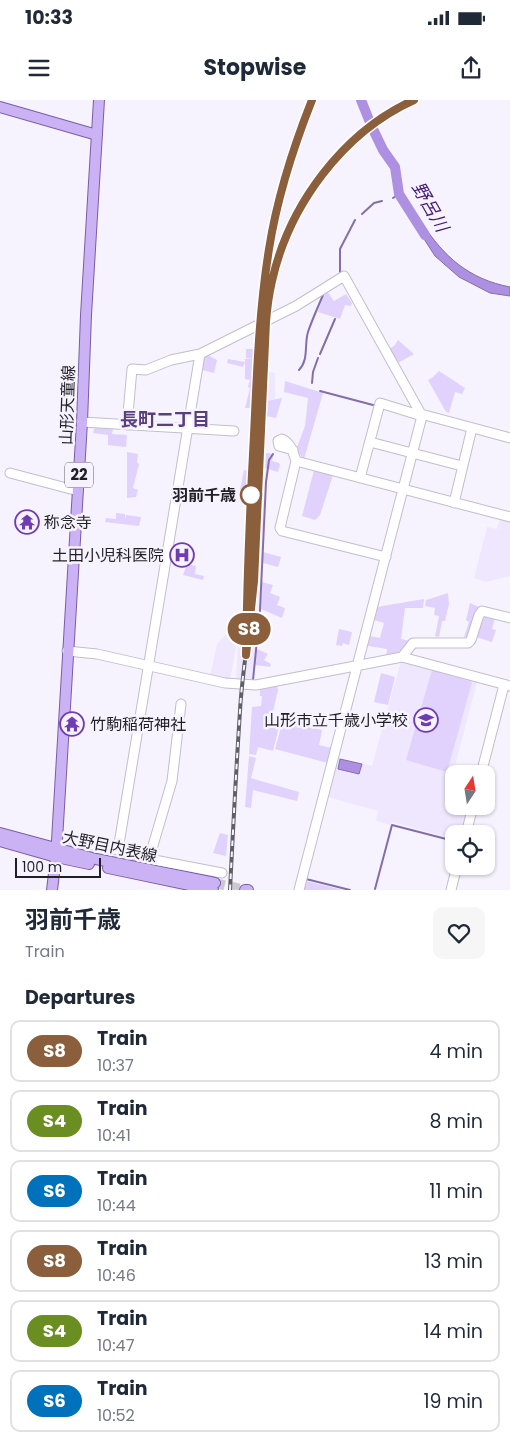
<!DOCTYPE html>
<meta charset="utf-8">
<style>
:root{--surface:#fff;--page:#f6f6f7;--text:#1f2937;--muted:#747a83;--line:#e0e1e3}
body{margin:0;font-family:Poppins,"Noto Sans JP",sans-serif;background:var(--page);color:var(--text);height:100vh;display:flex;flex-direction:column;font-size:19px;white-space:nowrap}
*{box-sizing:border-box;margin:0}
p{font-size:16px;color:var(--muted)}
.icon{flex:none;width:28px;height:28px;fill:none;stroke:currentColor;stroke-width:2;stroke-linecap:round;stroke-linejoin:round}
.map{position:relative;height:790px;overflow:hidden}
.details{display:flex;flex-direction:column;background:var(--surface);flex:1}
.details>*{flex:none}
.badge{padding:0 10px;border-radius:16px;font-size:18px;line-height:32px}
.needle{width:32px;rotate:12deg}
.tools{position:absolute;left:445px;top:665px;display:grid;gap:10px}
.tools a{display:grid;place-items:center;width:50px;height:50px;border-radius:10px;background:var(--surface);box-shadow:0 1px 4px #0004;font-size:25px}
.scale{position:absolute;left:15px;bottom:12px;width:86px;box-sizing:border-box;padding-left:5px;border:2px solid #211f24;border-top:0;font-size:14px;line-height:18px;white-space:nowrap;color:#211f24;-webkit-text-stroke:4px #f6f3fe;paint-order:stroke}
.map>.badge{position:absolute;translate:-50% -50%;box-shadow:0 0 0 2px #fff}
h2{padding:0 25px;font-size:19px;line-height:45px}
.round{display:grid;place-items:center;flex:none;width:52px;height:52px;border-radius:10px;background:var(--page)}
.summary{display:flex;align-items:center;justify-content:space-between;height:85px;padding:0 25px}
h1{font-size:24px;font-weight:700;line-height:38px}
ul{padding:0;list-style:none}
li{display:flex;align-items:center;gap:15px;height:62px;margin:0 10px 8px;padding:0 15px;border:2px solid var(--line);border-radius:10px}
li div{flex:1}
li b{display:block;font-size:19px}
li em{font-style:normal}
li .badge{min-width:55px;font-weight:700;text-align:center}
.status{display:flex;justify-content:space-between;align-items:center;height:35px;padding:0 25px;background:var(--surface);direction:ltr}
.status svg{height:14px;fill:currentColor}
header{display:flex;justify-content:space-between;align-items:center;height:65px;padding:0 25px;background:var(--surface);font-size:22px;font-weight:700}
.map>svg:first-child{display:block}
.built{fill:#eee7fd}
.green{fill:#e0d2fc}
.water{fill:#ae90e2;stroke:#846ea9}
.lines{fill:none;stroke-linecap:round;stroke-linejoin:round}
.stream{stroke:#846ea9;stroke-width:2}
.river{stroke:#ae90e2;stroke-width:10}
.major-tunnel{stroke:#cbc9d2;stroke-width:10;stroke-dasharray:10 5;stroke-linecap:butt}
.minor-casing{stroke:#c2becc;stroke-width:11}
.major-casing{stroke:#795da7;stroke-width:12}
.minor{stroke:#fff;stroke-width:9}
.major{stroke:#cbb2f5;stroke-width:10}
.rail-casing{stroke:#615f66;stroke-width:4}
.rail{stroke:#f6f3fe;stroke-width:2;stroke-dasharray:5.5;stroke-linecap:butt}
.line-casing{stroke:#fff;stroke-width:11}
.line{stroke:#8b5e3c;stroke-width:8}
.stop-dot{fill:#fff;stroke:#8b5e3c;stroke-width:2.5}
.labels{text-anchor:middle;stroke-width:5;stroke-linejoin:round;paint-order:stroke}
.shield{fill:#f6f3fe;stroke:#615f65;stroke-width:1}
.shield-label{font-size:15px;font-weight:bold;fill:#211f24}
.street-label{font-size:16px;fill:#211f24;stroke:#f6f3fe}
.stop-label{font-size:16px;font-weight:bold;fill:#211f24;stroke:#f6f3fe;text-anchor:end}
.poi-label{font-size:16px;fill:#211f24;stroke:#f6f3fe;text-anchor:start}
.water-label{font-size:18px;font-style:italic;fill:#451778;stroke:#f6f3fe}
.neighbourhood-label{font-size:18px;font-weight:bold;fill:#58407d;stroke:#f6f3fe}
</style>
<div class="status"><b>10:33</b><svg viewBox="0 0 49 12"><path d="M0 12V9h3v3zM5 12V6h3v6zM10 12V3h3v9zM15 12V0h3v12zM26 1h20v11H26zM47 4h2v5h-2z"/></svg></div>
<header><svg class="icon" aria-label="menu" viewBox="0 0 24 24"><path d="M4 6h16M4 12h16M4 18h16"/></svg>Stopwise<svg class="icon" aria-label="share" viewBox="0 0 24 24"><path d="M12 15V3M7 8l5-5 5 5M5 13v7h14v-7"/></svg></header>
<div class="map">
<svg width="510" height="790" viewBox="0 0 510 790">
<rect width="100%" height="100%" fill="#f6f3fe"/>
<!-- built -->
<path class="built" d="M270,223L269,272L275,273V299L267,301L266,305L263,419L256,537L252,582L236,581L238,542H242L256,229Z
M500,419L510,421V476L486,482L474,478L487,427L497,429Z
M231,529L239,531L230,580L210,577L217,544Z
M401,561L477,582L446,700L454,702V706H470L463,734H454V739L392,722L391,725L376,721L378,711L328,697L339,658L372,666Z"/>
<!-- green -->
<path class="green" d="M327,191L334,201L346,194L352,203L351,206L345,205L340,219L318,212L324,193Z
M398,240L414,254L396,264L388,250L395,245Z
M246,249H253V308H245L250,288L248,287L250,280L245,279V262L243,267L227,263L228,259L245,262V259L253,258H246Z
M206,254L217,260L214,273L199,269L201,259Z
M439,271L465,288L462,294L455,292L449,313L446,312L428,280L433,277Z
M285,281L323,293L304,359L296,350L305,326L308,298L284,292Z
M282,298L276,318L266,316L267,301Z
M96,328L113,329L112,334L127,335L126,347L108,345V335L93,333L94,329Z
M127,352L138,354L137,362L139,364L133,388L138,390L136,397L127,398Z
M266,353L274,354L272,361L279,363L280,365L278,372L265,368Z
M244,370L250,371L249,392L240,390Z
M314,370L333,375L320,415L315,420L302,416Z
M116,413L125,414V419L126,415L141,417L139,426L105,422L106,418L116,419Z
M263,452L281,457L278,467L263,463Z
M187,464L196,466L195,474L204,476L203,480L183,475Z
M262,482L273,485L270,493L280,497L277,505L285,508L282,518L261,509Z
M448,493L449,504L445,521H442L439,537L435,536L439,516L434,515L435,508L425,506L426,500Z
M424,499L423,508H405L401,539L410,541L395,555L386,556L387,549L368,546L370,536L380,538L384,523L374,520L377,507Z
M470,503L479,507L469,536L467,537H464L469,522L466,520Z
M486,515L495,518L492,529L496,530L492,542L476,537L481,518Z
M339,529L352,532L349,545L343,543L342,546L336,545Z
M257,549L268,554L264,560L271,564L270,567L255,565Z
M432,570L472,582L447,672L406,660Z
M381,573L395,577L388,605L374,602Z
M277,585L278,590L272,616L281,619L273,651L258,647L256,655L249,654L252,607L261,606L262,596H260V589Z
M283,620L322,630L319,645L332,648L328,663L275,649Z
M249,656L256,658L251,678L299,692L297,701L253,690L251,708L245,707Z
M220,733L228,735L226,756L213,753Z
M306,781L343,790H303Z"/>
<!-- water -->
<path class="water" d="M422,123C444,157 469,179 510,187V196L490,193L459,177L435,156L415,125Z
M340,659L362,664L359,674L338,669Z"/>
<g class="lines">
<!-- stream -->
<path class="stream" d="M393,98L399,94
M362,114L374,103L382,101
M340,172V149L355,120
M320,254L335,219
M299,270C309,260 304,245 308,232C312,220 318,207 323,195
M312,283L313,272L318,258
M320,291L373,305
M253,580L260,510L266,382L269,360L273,354
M306,779L350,790
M375,789L392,725L454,741"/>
<!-- river -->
<path class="river" d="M361,0L371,25L383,50L395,67L399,94L425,135"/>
<!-- major-tunnel -->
<path class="major-tunnel" d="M215,783L245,790"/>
<!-- minor casing -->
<g class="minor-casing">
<path id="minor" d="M421,314L510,338
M82,322L234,331
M127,325L132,269L146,270L171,260L200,254
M370,342L462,366
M293,350L279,346L278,341L282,339C291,343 293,352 296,361L510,417
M296,361L280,428L282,431L386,457
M10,373L78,391
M360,378L380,303L422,316
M454,403L472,328
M67,551L97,554L225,583L256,585L402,557L510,586
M402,557L413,543H468L471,540L479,515L482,511L510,518
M481,674L504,585
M466,734L473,706
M74,741L118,750L200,254L296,206L344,176L422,316L299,790
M118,750L149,759L222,773
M149,759L172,681L181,604
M451,790L457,766"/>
</g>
<!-- major casing -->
<g class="major-casing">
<path id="major" d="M0,7L97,35
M0,733L96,759L215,783
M0,741L56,757L89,764
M108,768L213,790
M52,790L56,757L82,322L86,215L99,0
M245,790H248"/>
</g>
<!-- minor -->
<use href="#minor" class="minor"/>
<!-- major -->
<use href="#major" class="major"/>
<!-- rail casing -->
<g class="rail-casing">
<path id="rail" d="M263,191C270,125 288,62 312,0
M248,463L254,345
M230,790C233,730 236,671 240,611C242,573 249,535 253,497C257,464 257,431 259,399C262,353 262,308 264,262C265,227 267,191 279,157C302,91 349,29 414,0"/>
</g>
<!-- rail -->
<use href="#rail" class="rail"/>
</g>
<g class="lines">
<!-- line casing -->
<g class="line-casing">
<path id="line" d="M312,0C293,48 277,98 269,149C259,211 257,273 254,335C250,408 247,481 246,555L254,481L266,222C267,208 269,194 272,181C289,105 343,32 414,0"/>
</g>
<!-- line -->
<use href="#line" class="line"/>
</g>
<!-- icons -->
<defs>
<g id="temple-ring" transform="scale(1.25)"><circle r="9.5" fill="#f6f3fe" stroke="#703cb3" stroke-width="1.5"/><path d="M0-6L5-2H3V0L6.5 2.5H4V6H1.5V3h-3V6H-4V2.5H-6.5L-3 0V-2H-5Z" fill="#703cb3"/></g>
<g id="hospital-ring" transform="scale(1.25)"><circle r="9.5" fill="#f6f3fe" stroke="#703cb3" stroke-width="1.5"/><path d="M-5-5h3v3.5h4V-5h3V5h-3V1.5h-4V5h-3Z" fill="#703cb3"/></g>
<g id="school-ring" transform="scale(1.25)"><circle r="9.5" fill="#f6f3fe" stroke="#703cb3" stroke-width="1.5"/><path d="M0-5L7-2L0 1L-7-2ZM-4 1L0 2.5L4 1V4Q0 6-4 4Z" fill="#703cb3"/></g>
</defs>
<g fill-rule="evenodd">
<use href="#temple-ring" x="27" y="422"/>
<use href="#hospital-ring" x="182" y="455"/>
<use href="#school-ring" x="426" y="620"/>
<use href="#temple-ring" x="72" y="624"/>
</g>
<!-- markers -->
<circle class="stop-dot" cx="251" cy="395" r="10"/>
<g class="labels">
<!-- shield labels -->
<rect class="shield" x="65" y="362.5" width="28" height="25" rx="4"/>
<g class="shield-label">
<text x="79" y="380">22</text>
</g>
<!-- street labels -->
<g class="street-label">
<text transform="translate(67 305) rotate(-88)" y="6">山形天童線</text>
<text transform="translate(110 746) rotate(12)" y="6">大野目内表線</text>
</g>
<!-- stop labels -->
<g class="stop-label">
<text x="236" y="401">羽前千歳</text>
</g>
<!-- poi labels -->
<g class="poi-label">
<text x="44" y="428">称念寺</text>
<text x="164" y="461" text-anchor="end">土田小児科医院</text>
<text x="408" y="626" text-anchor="end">山形市立千歳小学校</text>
<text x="90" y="630">竹駒稲荷神社</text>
</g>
<!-- water labels -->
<g class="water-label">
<text transform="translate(430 107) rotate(60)" y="6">野呂川</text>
</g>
<!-- neighbourhood labels -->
<g class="neighbourhood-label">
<text x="165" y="326">長町二丁目</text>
</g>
</g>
</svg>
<div class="tools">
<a><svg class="needle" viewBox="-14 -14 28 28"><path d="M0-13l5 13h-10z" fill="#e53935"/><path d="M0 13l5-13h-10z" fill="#747a83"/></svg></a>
<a><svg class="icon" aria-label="locate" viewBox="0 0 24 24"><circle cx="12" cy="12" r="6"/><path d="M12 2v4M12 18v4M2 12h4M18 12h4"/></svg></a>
</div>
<div class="scale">100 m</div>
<b class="badge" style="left:249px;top:529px;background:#8b5e3c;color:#fff">S8</b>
</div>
<section class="details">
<div class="summary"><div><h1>羽前千歳</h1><p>Train</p></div><a class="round"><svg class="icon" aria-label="heart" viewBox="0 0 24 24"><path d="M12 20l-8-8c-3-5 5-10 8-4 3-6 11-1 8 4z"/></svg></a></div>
<h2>Departures</h2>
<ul>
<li><span class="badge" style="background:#8b5e3c;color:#fff">S8</span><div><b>Train</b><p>10:37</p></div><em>4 min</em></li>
<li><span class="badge" style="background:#6b8e23;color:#fff">S4</span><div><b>Train</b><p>10:41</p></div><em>8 min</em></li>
<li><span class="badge" style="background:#0072bc;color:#fff">S6</span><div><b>Train</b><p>10:44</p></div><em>11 min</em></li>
<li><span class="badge" style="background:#8b5e3c;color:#fff">S8</span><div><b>Train</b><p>10:46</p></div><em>13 min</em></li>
<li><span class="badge" style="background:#6b8e23;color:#fff">S4</span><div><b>Train</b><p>10:47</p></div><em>14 min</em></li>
<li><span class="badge" style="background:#0072bc;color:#fff">S6</span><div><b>Train</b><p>10:52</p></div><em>19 min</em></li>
</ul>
</section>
